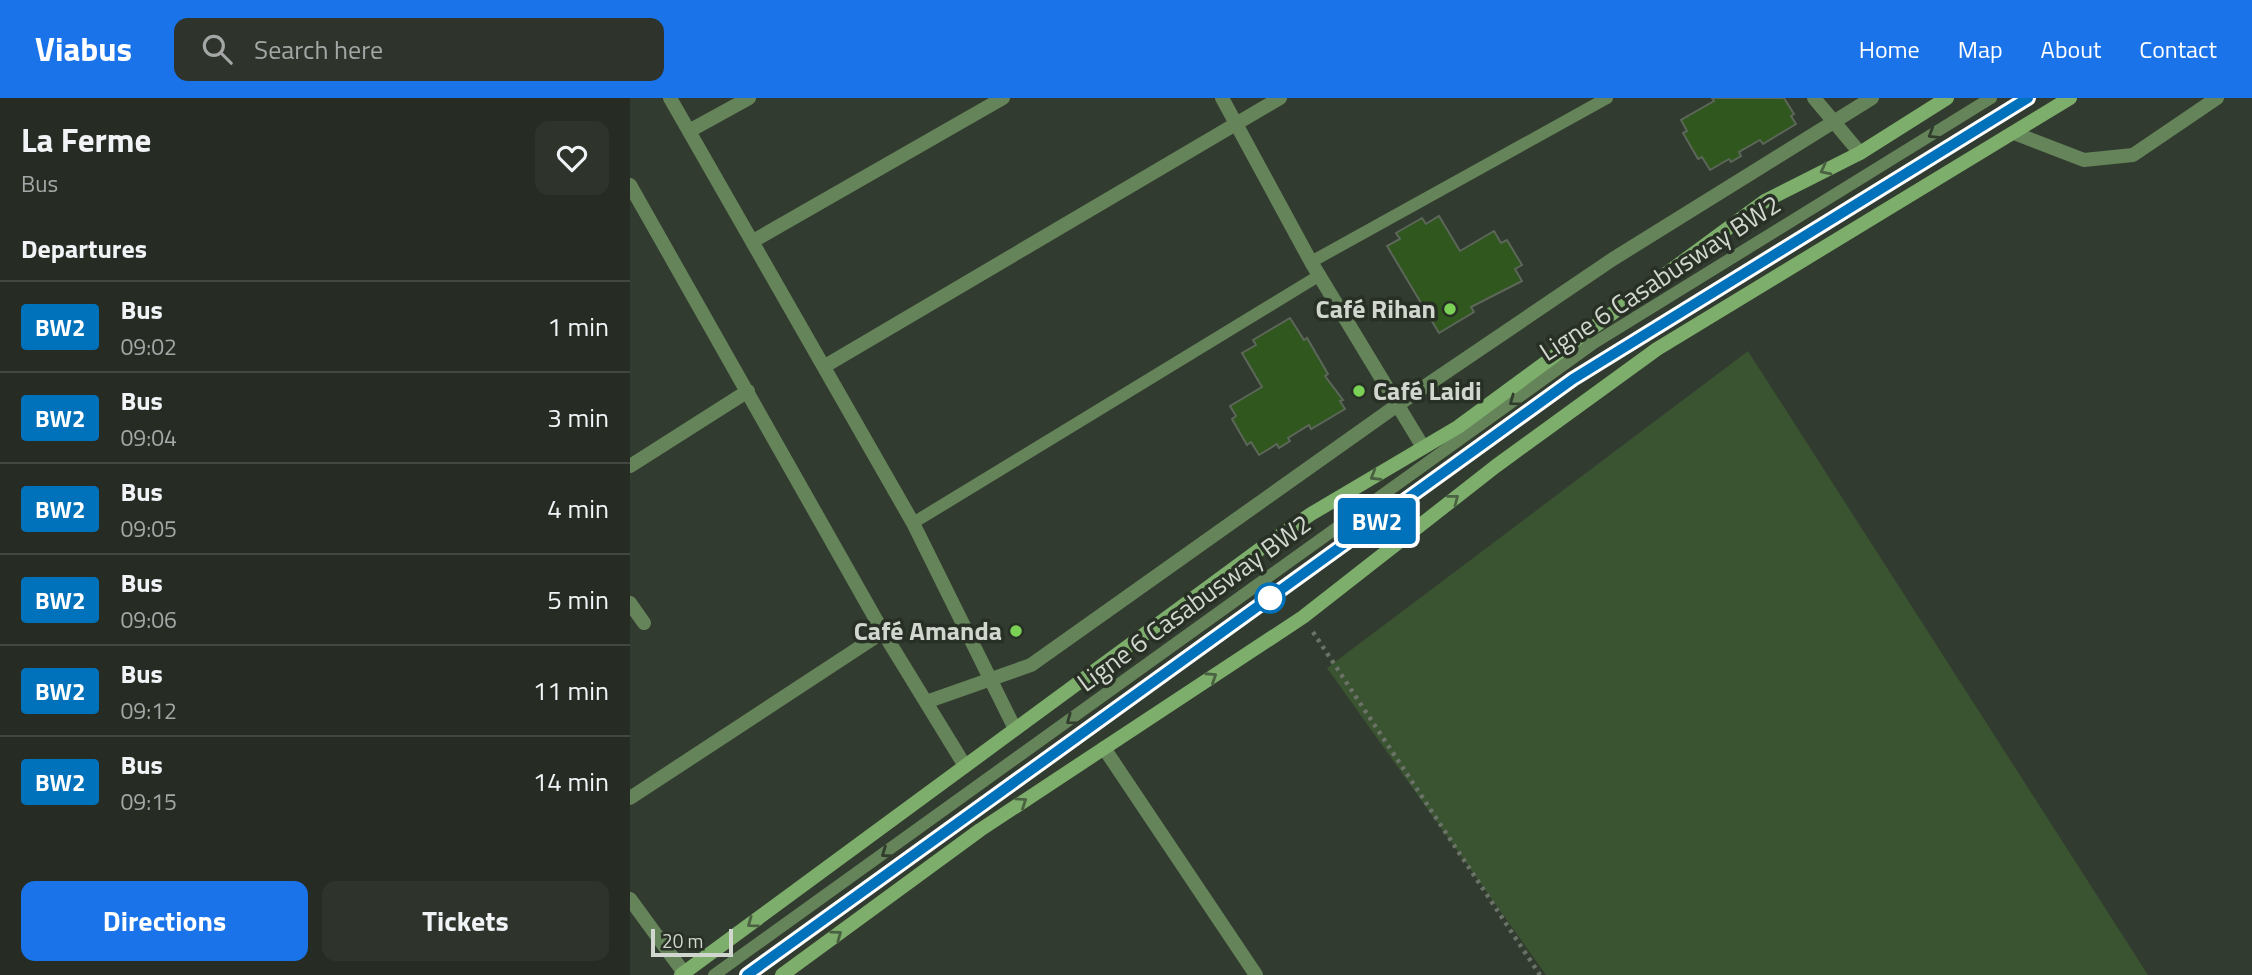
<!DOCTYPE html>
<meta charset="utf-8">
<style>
:root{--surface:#262c23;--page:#2e342b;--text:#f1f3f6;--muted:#a4a7a6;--line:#424841;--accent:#1a73e8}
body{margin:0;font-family:"Titillium Web",sans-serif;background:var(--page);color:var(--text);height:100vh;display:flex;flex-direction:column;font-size:26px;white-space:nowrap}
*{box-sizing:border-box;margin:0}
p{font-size:23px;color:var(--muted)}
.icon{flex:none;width:38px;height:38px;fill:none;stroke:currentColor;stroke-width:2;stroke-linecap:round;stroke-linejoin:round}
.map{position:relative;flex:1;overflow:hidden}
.sheet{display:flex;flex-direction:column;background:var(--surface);width:630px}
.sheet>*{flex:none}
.badge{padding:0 14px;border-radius:5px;font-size:24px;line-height:46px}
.scale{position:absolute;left:21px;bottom:18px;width:82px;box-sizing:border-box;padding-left:7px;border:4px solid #d1d6cf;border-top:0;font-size:19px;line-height:24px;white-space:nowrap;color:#d1d6cf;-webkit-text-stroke:5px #283025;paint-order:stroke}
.map>.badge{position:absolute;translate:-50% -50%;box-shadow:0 0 0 4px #fff}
h2{padding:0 21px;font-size:26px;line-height:63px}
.round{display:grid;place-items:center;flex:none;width:74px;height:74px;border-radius:14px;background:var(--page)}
.headline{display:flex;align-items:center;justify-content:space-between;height:119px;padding:0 21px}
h1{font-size:33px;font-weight:700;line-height:52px}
.action{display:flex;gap:14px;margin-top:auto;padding:14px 21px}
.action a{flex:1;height:80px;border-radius:14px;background:var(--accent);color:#fff;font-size:28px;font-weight:700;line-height:80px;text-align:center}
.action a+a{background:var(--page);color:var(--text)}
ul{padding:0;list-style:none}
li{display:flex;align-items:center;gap:21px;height:91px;padding:0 21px;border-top:2px solid var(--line)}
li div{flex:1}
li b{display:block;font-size:26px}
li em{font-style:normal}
li .badge{min-width:77px;font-weight:700;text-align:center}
header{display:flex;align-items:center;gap:42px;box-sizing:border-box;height:98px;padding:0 35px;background:var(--accent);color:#fff}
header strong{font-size:33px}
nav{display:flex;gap:38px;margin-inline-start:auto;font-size:24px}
.search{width:490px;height:63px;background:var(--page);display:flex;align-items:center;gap:18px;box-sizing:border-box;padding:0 24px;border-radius:14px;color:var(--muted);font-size:26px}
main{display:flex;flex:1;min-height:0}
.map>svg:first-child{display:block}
.green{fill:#3a5331}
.building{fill:#2f571e;stroke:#5c6659;stroke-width:2}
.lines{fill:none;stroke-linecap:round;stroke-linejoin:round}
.path{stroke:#6b7268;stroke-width:4.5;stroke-dasharray:3.5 5;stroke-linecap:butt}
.service{stroke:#65845a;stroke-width:12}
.minor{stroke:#65845a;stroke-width:14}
.secondary{stroke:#7dae6b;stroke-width:14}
.oneway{stroke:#313d2d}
.oneway2{stroke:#4a6241}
.line-casing{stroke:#fff;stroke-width:16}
.line{stroke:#0072bc;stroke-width:10}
.poi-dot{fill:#7bd156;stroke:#283025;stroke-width:2.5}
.stop-dot{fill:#fff;stroke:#0072bc;stroke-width:3.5}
.labels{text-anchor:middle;stroke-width:7;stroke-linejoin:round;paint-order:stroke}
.street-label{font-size:26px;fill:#d1d6cf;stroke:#283025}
.poi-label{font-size:26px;font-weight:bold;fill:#d1d6cf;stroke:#283025;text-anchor:end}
</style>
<header>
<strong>Viabus</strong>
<div class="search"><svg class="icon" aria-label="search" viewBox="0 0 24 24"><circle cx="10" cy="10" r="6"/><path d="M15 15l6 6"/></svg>Search here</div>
<nav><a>Home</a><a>Map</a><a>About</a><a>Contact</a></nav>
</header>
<main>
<section class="sheet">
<div class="headline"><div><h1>La Ferme</h1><p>Bus</p></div><a class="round"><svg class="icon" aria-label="heart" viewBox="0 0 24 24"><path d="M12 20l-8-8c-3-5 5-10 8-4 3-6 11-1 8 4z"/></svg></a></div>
<h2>Departures</h2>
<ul>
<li><span class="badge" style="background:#0072bc;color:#fff">BW2</span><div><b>Bus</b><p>09:02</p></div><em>1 min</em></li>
<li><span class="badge" style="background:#0072bc;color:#fff">BW2</span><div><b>Bus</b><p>09:04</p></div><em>3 min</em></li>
<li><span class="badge" style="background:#0072bc;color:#fff">BW2</span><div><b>Bus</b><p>09:05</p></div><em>4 min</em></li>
<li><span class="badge" style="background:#0072bc;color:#fff">BW2</span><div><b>Bus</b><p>09:06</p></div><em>5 min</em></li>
<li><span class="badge" style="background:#0072bc;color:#fff">BW2</span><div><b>Bus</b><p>09:12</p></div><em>11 min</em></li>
<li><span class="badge" style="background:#0072bc;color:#fff">BW2</span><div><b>Bus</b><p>09:15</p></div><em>14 min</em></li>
</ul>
<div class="action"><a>Directions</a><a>Tickets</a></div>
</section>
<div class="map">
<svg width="1622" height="877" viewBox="0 0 1622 877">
<rect width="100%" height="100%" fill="#323b2f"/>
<!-- green -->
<path class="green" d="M1118,253L1518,877H916L697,570Z"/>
<!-- building -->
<path class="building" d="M1082,0H1154L1164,16L1161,18L1166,26L1133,46L1130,42L1109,54L1111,58L1101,64L1099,61L1080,72L1072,59L1068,61L1053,35L1057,33L1051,22L1084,3Z
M809,118L830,153L864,133L871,145L877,142L892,167L885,171L892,183L841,209L844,214L809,235L757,148L770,141L766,135L792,120L796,126Z
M660,220L674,242L677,240L698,276L695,278L713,302L710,303L715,311L681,331L679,327L658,340L660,343L649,350L647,346L629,357L621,344L617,347L602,321L606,318L600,308L632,289L612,255L626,247L623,242Z"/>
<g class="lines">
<!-- path -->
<path class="path" d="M683,534L910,877"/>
<!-- service -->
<path class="service" d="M681,164L977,0
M283,425L690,177
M84,877L964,245L1361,0
M117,877L943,281L1398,0"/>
<!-- minor -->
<path class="minor" d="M40,0L283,425L385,631
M592,0L681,164L793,349
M1184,0L1230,55
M59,33L119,0
M1384,35L1454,62L1503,57L1587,0
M0,87L253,534L335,668
M123,143L373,0
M195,268L650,0
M0,368L118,293
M0,505L14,525
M296,604L401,567L766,308L983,161L1242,0
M474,650L626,877
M0,700L253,534
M0,801L54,875"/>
<!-- secondary -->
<path class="secondary" d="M51,877L633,449L681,416L828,329L1135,103L1230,55L1317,0
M152,877L350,732L673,519L866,368L1027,251L1440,0"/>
</g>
<!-- one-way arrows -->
<defs><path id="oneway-chevron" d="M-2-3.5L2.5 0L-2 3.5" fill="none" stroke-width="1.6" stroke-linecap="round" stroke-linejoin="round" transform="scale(1.75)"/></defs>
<g class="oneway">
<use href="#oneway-chevron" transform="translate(1303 36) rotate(148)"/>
<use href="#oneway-chevron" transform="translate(884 303) rotate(144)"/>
<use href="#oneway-chevron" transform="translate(441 622) rotate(144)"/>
<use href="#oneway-chevron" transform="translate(256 755) rotate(145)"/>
</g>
<g class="oneway2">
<use href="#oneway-chevron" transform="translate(1195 72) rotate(153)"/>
<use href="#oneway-chevron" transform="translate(745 378) rotate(149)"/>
<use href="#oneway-chevron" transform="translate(824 401) rotate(-38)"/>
<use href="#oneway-chevron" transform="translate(582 579) rotate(-33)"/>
<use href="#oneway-chevron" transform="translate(392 704) rotate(-34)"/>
<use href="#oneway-chevron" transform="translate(122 825) rotate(144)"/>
<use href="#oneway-chevron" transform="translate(207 837) rotate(-36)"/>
</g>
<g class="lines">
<!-- line casing -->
<g class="line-casing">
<path id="line" d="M117,877L943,281L1398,0"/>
</g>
<!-- line -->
<use href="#line" class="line"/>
</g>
<!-- markers -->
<g class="poi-dot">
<circle cx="820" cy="211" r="7"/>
<circle cx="729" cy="293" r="7"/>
<circle cx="386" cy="533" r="7"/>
</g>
<circle class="stop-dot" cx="640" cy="500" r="14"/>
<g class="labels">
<!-- street labels -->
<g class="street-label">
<text transform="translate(1030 180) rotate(-33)" y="9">Ligne 6 Casabusway BW2</text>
<text transform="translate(564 505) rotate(-36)" y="9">Ligne 6 Casabusway BW2</text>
</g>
<!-- poi labels -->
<g class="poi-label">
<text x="806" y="220">Café Rihan</text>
<text x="743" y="302" text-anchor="start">Café Laidi</text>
<text x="372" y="542">Café Amanda</text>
</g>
</g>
</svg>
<div class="scale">20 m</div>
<b class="badge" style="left:747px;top:423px;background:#0072bc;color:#fff">BW2</b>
</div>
</main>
